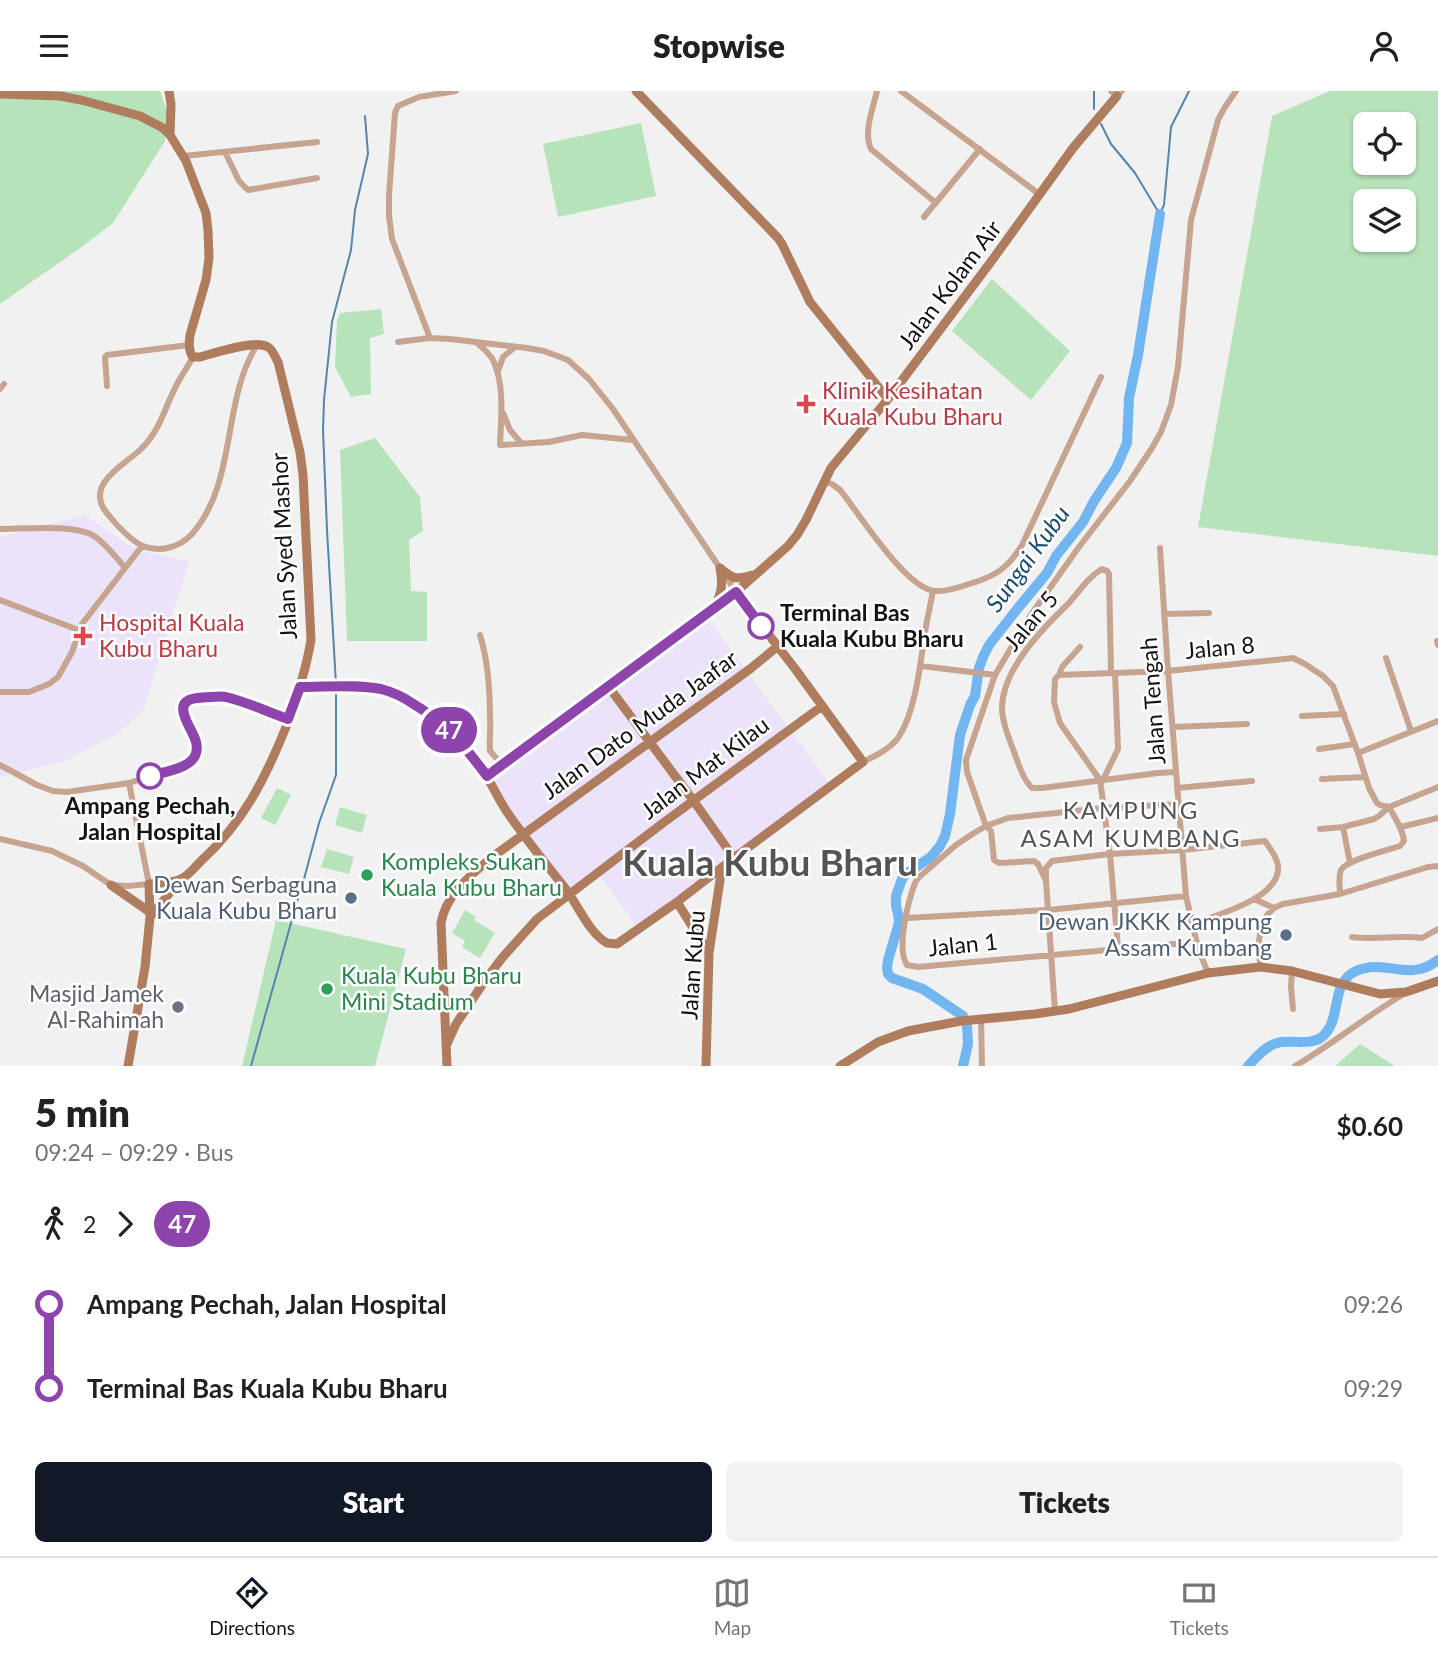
<!DOCTYPE html>
<meta charset="utf-8">
<style>
:root{--surface:#fff;--page:#f2f2f2;--text:#202124;--muted:#757577;--line:#e0e0e0;--accent:#111827}
body{margin:0;font-family:Lato,sans-serif;background:var(--page);color:var(--text);height:100vh;display:flex;flex-direction:column;font-size:26px;white-space:nowrap}
*{box-sizing:border-box;margin:0}
p{font-size:23px;color:var(--muted)}
.icon{flex:none;width:38px;height:38px;fill:none;stroke:currentColor;stroke-width:2;stroke-linecap:round;stroke-linejoin:round}
.map{position:relative;height:975px;overflow:hidden}
.side{display:flex;flex-direction:column;background:var(--surface);flex:1}
.side>*{flex:none}
.badge{padding:0 14px;border-radius:23px;font-size:24px;line-height:46px}
.controls{position:absolute;left:1353px;top:21px;display:grid;gap:14px}
.controls a{display:grid;place-items:center;width:63px;height:63px;border-radius:10px;background:var(--surface);box-shadow:0 2px 5px #0004;font-size:35px}
.map>.badge{position:absolute;translate:-50% -50%;box-shadow:0 0 0 4px #fff}
.legs{display:flex;align-items:center;gap:10px;height:77px;padding:0 35px;font-size:23px}
.legs p{margin-inline-start:auto}
.overview{display:flex;align-items:center;justify-content:space-between;height:119px;padding:0 35px}
h1{font-size:38px;font-weight:800;line-height:52px}
.button{display:flex;gap:14px;margin-top:auto;padding:14px 35px}
.button a{flex:1;height:80px;border-radius:10px;background:var(--accent);color:#fff;font-size:28px;font-weight:800;line-height:80px;text-align:center}
.button a+a{background:var(--page);color:var(--text)}
ul{padding:0 35px;list-style:none}
li{display:flex;align-items:center;gap:24px;height:84px;font-size:26px}
li i{display:grid;place-items:center;width:10px;height:100%;margin:0 9px;background:currentColor}
li i::after{content:'';width:18px;height:18px;margin:-9px;border:5px solid;border-radius:50%;background:var(--surface)}
li p{margin-inline-start:auto}
li:first-child i{background:linear-gradient(#0000 50%,currentColor 0)}
li:last-child i{background:linear-gradient(currentColor 50%,#0000 0)}
header{display:flex;justify-content:space-between;align-items:center;height:91px;padding:0 35px;background:var(--surface);font-size:32px;font-weight:800}
.dock{display:flex;justify-content:space-around;align-items:center;height:98px;border-top:2px solid var(--line);background:var(--surface);font-size:19px;color:var(--muted)}
.dock a{display:grid;justify-items:center;gap:4px}
.dock .on{color:var(--accent)}
.map>svg:first-child{display:block}
.commercial{fill:#eae3f9}
.green{fill:#b7e3ba;fill-rule:evenodd}
.lines{fill:none;stroke-linecap:round;stroke-linejoin:round}
.stream{stroke:#5584af;stroke-width:2}
.river{stroke:#71b5f1;stroke-width:10}
.street{stroke:#c6a48f;stroke-width:6}
.secondary{stroke:#af7d5e;stroke-width:9}
.line-1-casing{stroke:#fff;stroke-width:16}
.line-1{stroke:#8e44ad;stroke-width:10}
.health-dot{fill:#e0444e;stroke:#fff;stroke-width:2.5}
.stop-1-dot{fill:#fff;stroke:#8e44ad;stroke-width:3.5}
.leisure-dot{fill:#2e9e5b;stroke:#fff;stroke-width:2.5}
.service-dot{fill:#5c6f8a;stroke:#fff;stroke-width:2.5}
.worship-dot{fill:#6b7280;stroke:#fff;stroke-width:2.5}
.labels{text-anchor:middle;stroke-width:5;stroke-linejoin:round;paint-order:stroke}
.street-label{font-size:23px;fill:#131314;stroke:#fff}
.health-label{font-size:23px;fill:#be3a42;stroke:#fff;text-anchor:start}
.stop-label{font-size:23px;font-weight:bold;fill:#131314;stroke:#fff;text-anchor:start}
.leisure-label{font-size:23px;fill:#27864d;stroke:#fff;text-anchor:start}
.service-label{font-size:23px;fill:#4e5e75;stroke:#fff;text-anchor:end}
.worship-label{font-size:23px;fill:#5b616d;stroke:#fff;text-anchor:end}
.water-label{font-size:24px;font-style:italic;fill:#1c4d74;stroke:#fff}
.neighbourhood-label{font-size:24px;letter-spacing:2px;fill:#545455;stroke:#fff}
.town-label{font-size:37px;font-weight:bold;fill:#545455;stroke:#fff}
</style>
<header><svg class="icon" aria-label="menu" viewBox="0 0 24 24"><path d="M4 6h16M4 12h16M4 18h16"/></svg>Stopwise<svg class="icon" aria-label="person" viewBox="0 0 24 24"><circle cx="12" cy="8" r="4"/><path d="M4 21q1-7 8-7t8 7"/></svg></header>
<div class="map">
<svg width="1438" height="975" viewBox="0 0 1438 975">
<rect width="100%" height="100%" fill="#f1f1f2"/>
<!-- commercial -->
<path class="commercial" d="M84,424L132,456L154,463L189,470L143,620L117,643L63,671L27,679L0,687V446Z
M707,526L829,692L675,808L636,835L596,779L570,798L524,738L499,703L491,686Z"/>
<!-- green -->
<path class="green" d="M0,0H160L167,20L165,50L113,132L83,155L0,213Z
M1330,0H1438V465L1198,436L1272,25ZM1365,33H1404V72H1365ZM1365,110H1404V149H1365Z
M641,32L656,105L558,126L543,53Z
M992,188L1070,260L1031,309L952,240Z
M381,218L384,243L370,247L371,303L351,306L335,276L337,229L340,222Z
M375,347L420,406L423,440L409,449L411,500L427,501V550H347L340,359Z
M277,697L291,704L275,734L261,727Z
M340,716L367,724L362,742L335,734Z
M327,758L354,766L349,783L321,776Z
M465,819L476,826L474,829L495,842L480,867L462,856L465,850L452,842Z
M276,829L406,858L375,975H242Z
M1360,953L1395,975H1335Z"/>
<g class="lines">
<!-- stream -->
<path class="stream" d="M1094,18V0
M1101,33L1111,53L1135,82L1159,122
M1160,123L1164,114L1171,36L1189,0
M336,593L327,439L323,339L324,309L332,231L351,159L355,119L368,63L365,25
M304,788L319,732L336,684V598
M251,975L298,807"/>
<!-- river -->
<path class="river" d="M963,925L923,898L892,887L888,883L887,877L888,869L899,832L898,823L896,815V805L902,788L907,782L931,766L940,755L945,745L950,723L960,644L970,614L975,605L979,577L983,566L989,554L1018,517L1047,482L1056,465L1083,431L1094,410L1116,377L1127,352L1129,307L1138,264L1160,123
M963,975L968,953L967,935
M1248,975C1256,966 1266,955 1277,952C1291,948 1313,956 1324,944C1342,926 1330,892 1356,880C1387,867 1408,892 1438,869"/>
<!-- street -->
<path class="street" d="M877,0C873,18 863,41 871,58L936,112
M901,0L1039,103
M1111,0L1117,5L1122,0
M225,61L239,90L248,99L317,87
M184,65L317,51
M924,126L980,58
M430,247L392,148L389,125V104L395,22L398,15L419,6L456,0
M398,251L430,247L450,248L527,257L544,260L568,269L589,288L613,318L736,501
M477,252C483,257 489,262 493,269C505,294 501,327 500,354L549,351L582,344L633,349
M193,266C188,275 182,284 177,293C165,316 160,340 141,358C129,370 100,386 100,404C99,413 106,421 111,427C118,436 133,451 143,455C160,462 180,456 192,443C238,390 221,311 257,254
M498,280L503,266L515,256
M107,295L105,266L107,264L189,254
M0,298L4,293
M503,322L510,339L522,353
M824,390L832,393L840,399C859,422 905,497 935,500C947,501 961,496 972,492C997,485 1009,475 1022,454L1101,286
M0,438C24,438 74,433 94,445C106,453 116,466 125,477
M1160,457L1168,580L1186,805L1198,857L1208,882
M0,509L81,540
M1164,523L1209,522
M480,544C488,570 490,600 490,627C491,638 489,649 490,660L502,674
M1437,550L1438,554
M1080,556L1062,576L1059,584L1055,588L1054,611L1060,632L1100,689L1110,763L1118,857
M1386,567L1411,640
M921,575L995,584
M1111,582L1109,483L1107,480L1102,478C1088,486 1079,501 1068,513C1042,538 1003,578 1002,616C1002,630 1008,645 1013,658C1018,671 1022,687 1032,697H1042L1158,682L1176,681
M1059,584L1168,580L1293,567L1305,573L1323,585L1333,595L1358,662L1369,697L1377,712L1380,714L1389,716C1395,727 1403,738 1404,750L1400,755C1388,759 1346,769 1341,779C1338,786 1340,796 1340,803
M0,601H29L49,593L58,586L72,561L82,533L142,455
M1302,625L1344,623
M1173,636L1247,633
M1319,658L1355,653
M1358,662L1438,630
M863,671C875,665 890,658 898,647C915,622 920,576 924,548C926,532 930,516 933,500
M0,674L37,694L53,700L67,701L129,692L184,675C217,655 168,619 189,608C193,606 200,607 205,606C212,606 220,605 227,606C248,611 268,621 288,628
M1322,688L1365,686
M1103,689L1118,658L1115,582
M1177,697L1252,690
M1179,713L1103,717L1008,727L986,735L974,742L956,754L918,787L915,792C908,811 896,857 907,874L918,876L1197,851
M1343,736L1350,772
M1401,736L1438,727
M1320,738L1343,736L1374,728L1379,725L1389,716L1438,696
M0,748L52,760L83,775L111,794L128,795L149,793L129,692
M1046,790L1038,773L1034,770L999,772L994,769L991,740L986,735L967,681L966,669L995,584L1030,525L1079,456L1130,390L1152,357L1161,341L1171,314L1178,276L1191,129L1218,29L1225,16L1236,0
M1254,808L1274,817
M907,827L1048,819L1186,805
M1352,846C1376,849 1398,844 1422,847L1438,838
M1260,876L1259,849L1262,834L1267,824L1274,817L1283,813L1340,803L1428,776L1438,775
M1292,880L1291,896L1293,918
M1055,920L1046,790V777L1052,770L1110,763L1182,759L1265,750C1270,758 1276,764 1278,774C1282,807 1218,823 1193,833
M981,927L982,975
M1295,975C1333,953 1366,925 1404,903"/>
<!-- secondary -->
<path class="secondary" d="M169,0L171,13L170,44
M636,0L778,147L782,153L810,211L888,308
M0,3L60,5L81,9L140,25L163,37L170,44L186,70L206,122L208,139L209,167L206,189L190,244C189,251 188,260 193,266H200C215,262 255,248 268,256C273,259 275,266 278,271L300,361L303,384L311,549C306,579 297,607 286,636C265,688 243,732 201,770C195,776 188,785 181,788C174,792 157,792 149,793L150,826L145,876L128,975
M720,477C733,488 735,489 752,484
M715,515C722,501 723,492 720,477
M608,595L693,709L734,767
M300,596C327,596 354,594 380,598C422,606 464,650 486,684C493,696 499,709 507,721C525,747 545,772 565,797C578,814 589,842 607,852L617,853L677,811L734,767L863,671L796,579L736,501
M487,685L736,501L788,455L797,444L806,429L831,377L888,308L993,168L1073,57L1117,5
M111,794L151,822
M677,811L709,862
M150,826L181,788
M447,953L456,933L486,888L502,867L537,828L663,732L822,615
M447,975L441,832C446,803 470,785 491,767L750,578L778,555
M706,975L709,862L722,776
M840,975L878,951L908,940L961,930L1035,923L1069,918L1208,882L1260,876L1292,880L1380,903L1406,901L1438,890"/>
</g>
<g class="lines">
<!-- line-1 casing -->
<g class="line-1-casing">
<path id="line-1" d="M150,685C163,681 188,678 195,665C202,650 187,637 184,623C179,606 197,607 210,606C215,606 221,605 226,606C247,611 268,621 288,628L300,596C327,596 355,593 381,598C393,601 405,607 415,614C446,632 466,657 487,685L736,501L761,535"/>
</g>
<!-- line-1 -->
<use href="#line-1" class="line-1"/>
</g>
<!-- markers -->
<g class="health-dot">
<path d="M802.5 302.5h7v7h7v7h-7v7h-7v-7h-7v-7h7z"/>
<path d="M79.5 534.5h7v7h7v7h-7v7h-7v-7h-7v-7h7z"/>
</g>
<g class="stop-1-dot">
<circle cx="761" cy="535" r="12"/>
<circle cx="150" cy="685" r="12"/>
</g>
<g class="leisure-dot">
<circle cx="367" cy="784" r="7"/>
<circle cx="327" cy="898" r="7"/>
</g>
<g class="service-dot">
<circle cx="351" cy="807" r="7"/>
<circle cx="1286" cy="844" r="7"/>
</g>
<circle class="worship-dot" cx="178" cy="916" r="7"/>
<g class="labels">
<!-- street labels -->
<g class="street-label">
<text transform="translate(950 194) rotate(-53)" y="8">Jalan Kolam Air</text>
<text transform="translate(284 455) rotate(-93)" y="8">Jalan Syed Mashor</text>
<text transform="translate(1031 530) rotate(-50)" y="8">Jalan 5</text>
<text transform="translate(1220 557) rotate(-5)" y="8">Jalan 8</text>
<text transform="translate(1153 610) rotate(-94)" y="8">Jalan Tengah</text>
<text transform="translate(640 634) rotate(-36)" y="8">Jalan Dato Muda Jaafar</text>
<text transform="translate(705 677) rotate(-37)" y="8">Jalan Mat Kilau</text>
<text transform="translate(963 854) rotate(-6)" y="8">Jalan 1</text>
<text transform="translate(693 874) rotate(-86)" y="8">Jalan Kubu</text>
</g>
<!-- health labels -->
<g class="health-label">
<text x="822" y="308">Klinik Kesihatan<tspan x="822" dy="26">Kuala Kubu Bharu</tspan></text>
<text x="99" y="540">Hospital Kuala<tspan x="99" dy="26">Kubu Bharu</tspan></text>
</g>
<!-- stop labels -->
<g class="stop-label">
<text x="780" y="530">Terminal Bas<tspan x="780" dy="26">Kuala Kubu Bharu</tspan></text>
<text x="150" y="723" text-anchor="middle">Ampang Pechah,<tspan x="150" dy="26">Jalan Hospital</tspan></text>
</g>
<!-- leisure labels -->
<g class="leisure-label">
<text x="381" y="779">Kompleks Sukan<tspan x="381" dy="26">Kuala Kubu Bharu</tspan></text>
<text x="341" y="893">Kuala Kubu Bharu<tspan x="341" dy="26">Mini Stadium</tspan></text>
</g>
<!-- service labels -->
<g class="service-label">
<text x="337" y="802">Dewan Serbaguna<tspan x="337" dy="26">Kuala Kubu Bharu</tspan></text>
<text x="1272" y="839">Dewan JKKK Kampung<tspan x="1272" dy="26">Assam Kumbang</tspan></text>
</g>
<!-- worship labels -->
<g class="worship-label">
<text x="164" y="911">Masjid Jamek<tspan x="164" dy="26">Al-Rahimah</tspan></text>
</g>
<!-- water labels -->
<g class="water-label">
<text transform="translate(1028 468) rotate(-54)" y="8">Sungai Kubu</text>
</g>
<!-- neighbourhood labels -->
<g class="neighbourhood-label">
<text x="1131" y="728">KAMPUNG<tspan x="1131" dy="28">ASAM KUMBANG</tspan></text>
</g>
<!-- town labels -->
<g class="town-label">
<text x="770" y="785">Kuala Kubu Bharu</text>
</g>
</g>
</svg>
<div class="controls">
<a><svg class="icon" aria-label="locate" viewBox="0 0 24 24"><circle cx="12" cy="12" r="6"/><path d="M12 2v4M12 18v4M2 12h4M18 12h4"/></svg></a>
<a><svg class="icon" aria-label="layers" viewBox="0 0 24 24"><path d="M12 4l9 5-9 5-9-5zM3 14l9 5 9-5"/></svg></a>
</div>
<b class="badge" style="left:449px;top:639px;background:#8e44ad;color:#fff">47</b>
</div>
<section class="side">
<div class="overview"><div><h1>5 min</h1><p>09:24 – 09:29 · Bus</p></div><b>$0.60</b></div>
<div class="legs"><svg class="icon" aria-label="walk" viewBox="0 0 24 24"><circle cx="13" cy="4" r="2"/><path d="M13 8l-2 6 4 7M11 14l-3 7M7 12l3-4h3l4 4"/></svg>2<svg class="icon" aria-label="forward" viewBox="0 0 24 24"><path d="M9 5l7 7-7 7"/></svg><b class="badge" style="background:#8e44ad;color:#fff">47</b></div>
<ul>
<li><i style="color:#8e44ad"></i><b>Ampang Pechah, Jalan Hospital</b><p>09:26</p></li>
<li><i style="color:#8e44ad"></i><b>Terminal Bas Kuala Kubu Bharu</b><p>09:29</p></li>
</ul>
<div class="button"><a>Start</a><a>Tickets</a></div>
</section>
<nav class="dock">
<a class="on"><svg class="icon" aria-label="directions" viewBox="0 0 24 24"><path d="M12 3l9 9-9 9-9-9zM9 14v-3h6M13 9l2 2-2 2"/></svg>Directions</a>
<a><svg class="icon" aria-label="map" viewBox="0 0 24 24"><path d="M3 6l6-2 6 2 6-2v14l-6 2-6-2-6 2zM9 4v14M15 6v14"/></svg>Map</a>
<a><svg class="icon" aria-label="tickets" viewBox="0 0 24 24"><path d="M3 7h18v10H3zM15 7v10"/></svg>Tickets</a>
</nav>
